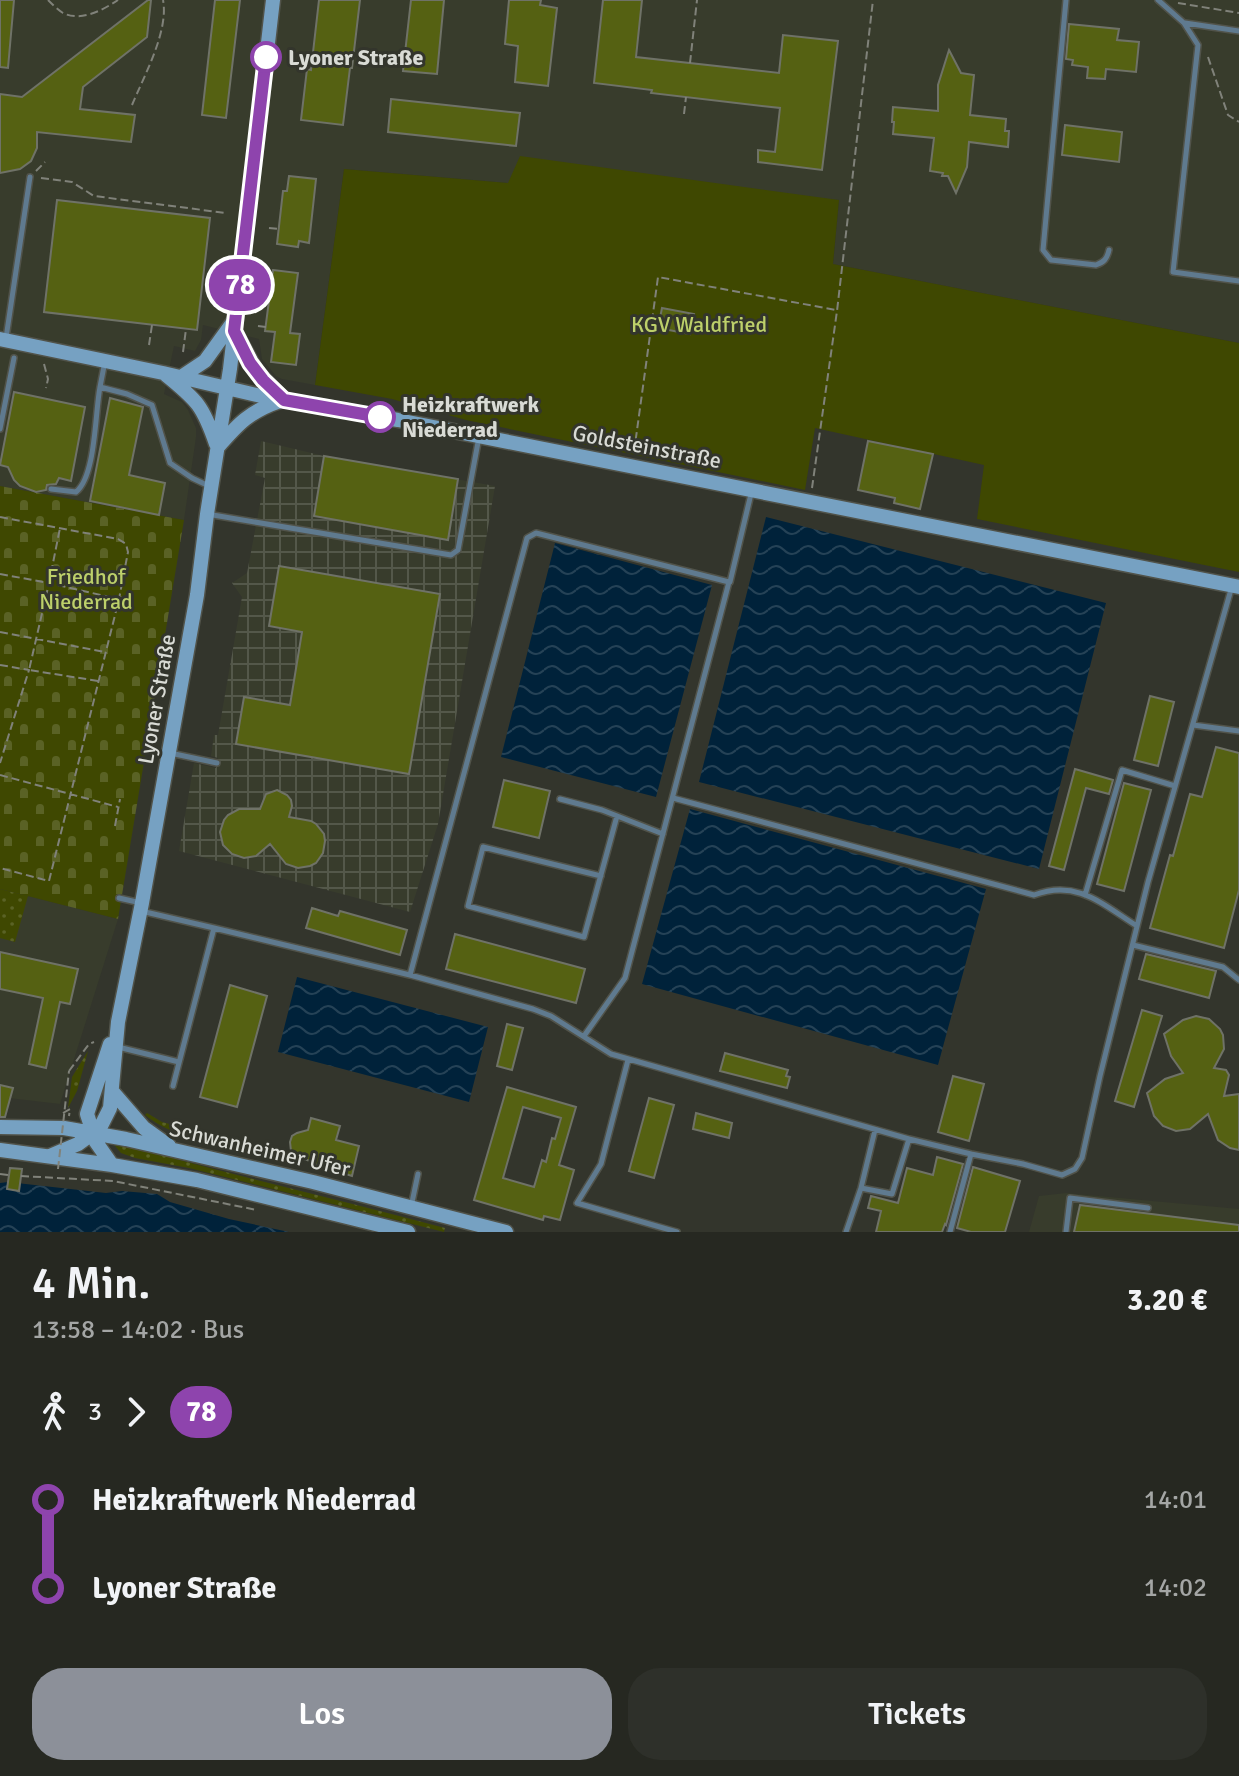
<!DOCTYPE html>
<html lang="de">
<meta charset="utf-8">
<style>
:root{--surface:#262821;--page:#2e302a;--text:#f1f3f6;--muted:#a4a6a5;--accent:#8c9099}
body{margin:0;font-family:Signika,sans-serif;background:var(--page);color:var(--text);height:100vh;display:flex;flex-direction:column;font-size:30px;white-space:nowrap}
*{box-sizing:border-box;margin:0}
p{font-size:26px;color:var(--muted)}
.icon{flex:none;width:44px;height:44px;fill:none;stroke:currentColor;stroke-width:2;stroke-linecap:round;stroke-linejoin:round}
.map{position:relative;height:1232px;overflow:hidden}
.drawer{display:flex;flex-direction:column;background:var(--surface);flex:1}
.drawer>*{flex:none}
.badge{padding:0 16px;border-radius:26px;font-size:28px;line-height:52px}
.map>.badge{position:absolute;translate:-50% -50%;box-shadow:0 0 0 4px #fff}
.legs{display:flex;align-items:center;gap:12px;height:88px;padding:0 32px;font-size:26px}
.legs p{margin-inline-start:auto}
.overview{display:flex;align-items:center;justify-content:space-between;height:136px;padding:0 32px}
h1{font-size:44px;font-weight:600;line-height:60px}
.button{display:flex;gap:16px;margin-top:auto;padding:16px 32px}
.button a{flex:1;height:92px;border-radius:32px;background:var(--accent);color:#fff;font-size:32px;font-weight:600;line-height:92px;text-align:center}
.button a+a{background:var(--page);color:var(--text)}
ul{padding:0 32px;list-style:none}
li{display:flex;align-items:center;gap:28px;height:88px;font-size:30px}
li i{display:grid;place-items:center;width:12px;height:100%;margin:0 10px;background:currentColor}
li i::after{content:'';width:20px;height:20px;margin:-10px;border:6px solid;border-radius:50%;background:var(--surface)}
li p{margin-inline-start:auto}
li:first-child i{background:linear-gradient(#0000 50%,currentColor 0)}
li:last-child i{background:linear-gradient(currentColor 50%,#0000 0)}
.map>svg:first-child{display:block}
.built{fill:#383c2c}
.industrial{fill:url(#industrial-grid)}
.grass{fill:url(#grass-dots)}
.cemetery{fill:url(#cemetery-stones)}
.garden{fill:#3f4801}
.water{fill:url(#water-waves)}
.building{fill:#556112;stroke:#6f7267;stroke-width:2;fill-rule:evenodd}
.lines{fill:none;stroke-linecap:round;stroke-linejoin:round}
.lane-casing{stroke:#51534a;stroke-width:8}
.secondary-casing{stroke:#51534a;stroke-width:17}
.path{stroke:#80827a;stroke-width:2;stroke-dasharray:8 4;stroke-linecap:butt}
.lane{stroke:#5f7a8f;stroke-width:5}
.secondary{stroke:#76a1c2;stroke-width:14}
.path-bridge{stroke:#80827a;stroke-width:2;stroke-dasharray:8 4;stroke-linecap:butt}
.line-1-casing{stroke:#fff;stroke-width:18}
.line-1{stroke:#8e44ad;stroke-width:12}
.stop-1-dot{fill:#fff;stroke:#8e44ad;stroke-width:4}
.labels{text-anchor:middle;stroke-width:6;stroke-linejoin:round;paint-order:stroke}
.stop-label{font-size:22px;font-weight:bold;fill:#d9dbd5;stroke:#33352c;text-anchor:start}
.park-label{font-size:22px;fill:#bdd06a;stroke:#33352c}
.street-label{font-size:22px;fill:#d9dbd5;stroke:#33352c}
</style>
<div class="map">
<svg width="1239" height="1232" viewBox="0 0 1239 1232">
<defs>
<pattern id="industrial-grid" width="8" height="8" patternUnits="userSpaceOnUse" patternTransform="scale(2)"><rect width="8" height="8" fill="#383c2c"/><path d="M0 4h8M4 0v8" fill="none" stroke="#54584a"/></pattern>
<pattern id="grass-dots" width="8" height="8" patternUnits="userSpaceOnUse" patternTransform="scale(2)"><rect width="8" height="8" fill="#3f4801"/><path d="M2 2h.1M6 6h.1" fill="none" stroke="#5a6225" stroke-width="1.8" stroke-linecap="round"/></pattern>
<pattern id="cemetery-stones" width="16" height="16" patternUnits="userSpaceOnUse" patternTransform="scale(2)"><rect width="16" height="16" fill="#3f4801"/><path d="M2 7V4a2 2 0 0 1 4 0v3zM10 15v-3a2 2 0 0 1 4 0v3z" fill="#5a6225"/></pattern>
<pattern id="water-waves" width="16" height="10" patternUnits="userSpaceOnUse" patternTransform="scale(2)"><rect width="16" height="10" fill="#00223a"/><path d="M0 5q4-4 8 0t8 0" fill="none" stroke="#254256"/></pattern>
</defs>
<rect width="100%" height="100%" fill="#33352c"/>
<!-- built -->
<path class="built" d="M0,0H1239V343L833,264L839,200L508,183L344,169L315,385L282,379L276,376L262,359L259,339L203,325L201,340L195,351L174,346L164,394L182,402L188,410L196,428V437L184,520L0,486Z
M0,889L118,919L60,1104L0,1097Z
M1066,1193L1239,1209V1232H1029L1039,1196Z"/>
<!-- industrial -->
<path class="industrial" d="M261,441L324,456L495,486L438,824L410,912L179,851L194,763L216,768L218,758L211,756L214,735H218L242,597L232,583L247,573L265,478L255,475Z"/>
<!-- grass -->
<path class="grass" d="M0,889L28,896L15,942L0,938Z
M88,1051L77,1091L68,1108L72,1077Z
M147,1113L162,1122L224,1139L254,1151L253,1153C217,1144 175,1139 145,1115Z
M111,1141C222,1173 334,1198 445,1228L444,1232L189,1168L135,1158L121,1153Z"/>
<!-- cemetery -->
<path class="cemetery" d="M0,486L184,520L118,919L0,889Z"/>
<!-- garden -->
<path class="garden" d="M520,156L839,200L833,264L1239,343V572L977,519L984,465L815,428L805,490L466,420L392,399L315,385L344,169L508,183Z"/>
<!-- water -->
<path class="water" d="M766,517L1106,603L1039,869L699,782Z
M555,543L712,585L656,797L501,757Z
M690,809L986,889L938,1065L642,984Z
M297,977L488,1027L469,1102L278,1052Z
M8,1182L106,1193L122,1191L157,1194L170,1202L229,1219L289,1232H0V1183Z"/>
<!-- building -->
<path class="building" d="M0,0H14L8,68L0,67Z
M148,0H151L147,37L83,87L80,109L135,115L131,142L37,132V148L31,161L20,169L0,173V94L22,97Z
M215,0H240L226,118L202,115Z
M319,0H360L352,68H350L343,125L301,120L307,69L311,70Z
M411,0H444L437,74L403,71Z
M509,0H541L540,5L557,8L548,86L515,82L518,46L505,44Z
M603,0H642L636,57L779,73L783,35L838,41L822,170L758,162V150L775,152L780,108L651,93L652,90L594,83Z
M1069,24L1119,29L1117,40L1139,42L1136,72L1106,69L1105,79L1087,78L1088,67L1072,65L1073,60L1066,59Z
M949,50L961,73L974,75L970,115L1006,119L1005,131H1009L1008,147L969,142L967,167L956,193L948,176H942L943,173L930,171L934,138L893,134L894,122H892L893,107L938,111V85Z
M391,99L520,113L516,146L388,132Z
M1065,125L1122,132L1119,162L1062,155Z
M289,176L316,179L309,243L299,241L298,247L277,244L283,191H287Z
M57,200L210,218L197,330L44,312Z
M273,270L298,273L290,333L300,334L296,365L271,362L275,332L265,331Z
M662,308L694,314L690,334L658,328Z
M14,392L85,407L71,481L59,478L56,484L47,485L46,490L36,492L20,486L14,480L8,467L0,465Z
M110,398L143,407L129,475L165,483L159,515L90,501Z
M868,441L933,454L920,509L894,503L895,498L858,490Z
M324,456L458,479L448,540L314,516Z
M279,566L440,594L409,774L236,744L244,697L290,705L302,632L269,626Z
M1150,696L1174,702L1158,766L1134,760Z
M1216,747L1239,753V890L1224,948L1150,928L1170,855L1173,856L1190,794L1202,797Z
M1075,769L1113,780L1109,794L1086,788L1064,870L1049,866Z
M504,780L550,791L539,838L493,827Z
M1124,783L1151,790L1124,891L1097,884Z
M277,790L287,795L291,800L292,806L289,817L311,821L316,824L324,834L325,841L323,853L316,863L310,866L298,868L286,864L270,844L256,856L244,858L232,854L223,845L220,832L224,820L228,815L239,809H260L266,794Z
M312,908L338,916L340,911L407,930L400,955L306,928Z
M455,934L585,969L576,1003L446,969Z
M0,952L78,969L70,1004L60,1002L46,1068L29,1064L43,998L0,989Z
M1146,954L1216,971L1209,998L1139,979Z
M230,985L267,996L237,1107L200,1097Z
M1142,1010L1162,1016L1134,1107L1115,1101Z
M1196,1016L1209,1019L1220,1029L1223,1035L1224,1049L1214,1068L1226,1070L1229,1075L1224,1096L1239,1094V1150L1230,1148L1218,1140L1208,1114L1190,1129L1176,1131L1163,1126L1154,1116L1147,1093L1165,1079L1183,1073L1171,1056L1164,1034L1183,1020Z
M507,1024L523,1028L512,1070L497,1066Z
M725,1053L788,1070L786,1076L790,1077L787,1088L720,1071Z
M953,1076L984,1084L969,1141L938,1132Z
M0,1085L13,1088L5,1117H0Z
M507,1087L576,1107L559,1165L574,1170L560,1220L544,1216L543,1220L474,1200ZM523,1107L561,1118L555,1139L552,1138L546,1162L542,1160L534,1187L503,1178Z
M649,1098L674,1105L654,1178L629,1171Z
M696,1113L732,1123L729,1138L693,1129Z
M311,1118L340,1126L336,1140L359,1146L352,1176L339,1172L340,1170L313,1164L314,1162L300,1158L291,1151L290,1142L292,1136L297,1133L308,1130Z
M937,1157L963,1164L946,1225L945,1224L942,1232H876L881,1211L868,1208L871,1196L898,1203L907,1168L933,1175Z
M973,1167L1020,1181L1005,1232H971L957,1228Z
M10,1168L22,1169L19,1191L7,1189Z
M1080,1205L1239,1225V1232H1074Z"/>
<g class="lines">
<!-- lane casing -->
<g class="lane-casing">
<path id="lane" d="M1066,0L1043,250L1051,260L1096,265C1104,262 1107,259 1109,250
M1158,0L1184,23L1198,45L1173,272L1239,281
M1185,23L1239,31
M6,338L30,177
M105,361L100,387L127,394L152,405L170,463L192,478L211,487
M0,429L14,358
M51,489L76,492C96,476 95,412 100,387
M207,514L451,555L458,550L479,437
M730,582L751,494
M1193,725L1239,731
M170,753L217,763
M673,798L1034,895C1077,879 1102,904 1137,926
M560,799L602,810L663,834
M601,876L483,847L468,906L584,937L617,816
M1085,895L1122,770L1175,786
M119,898L141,903
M141,911L214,928
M1133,945L1223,967L1239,980
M410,975L527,538L536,533L729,582L625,978L584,1036
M118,1047L179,1062
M628,1060L601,1164L577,1203L677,1232
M173,1086L214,928L410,975L533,1009L551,1016L611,1054L909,1139L971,1154L1023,1164L1062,1175L1075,1169L1082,1158L1100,1076L1148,882L1232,586
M861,1188L892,1194L909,1139
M411,1207L418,1174
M846,1232L861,1188L875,1130
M950,1232L971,1154
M1066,1232L1070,1198L1148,1208"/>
</g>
<!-- secondary casing -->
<g class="secondary-casing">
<path id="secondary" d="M235,332L257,372L284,400
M0,339L163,373L261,396L398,420L1239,587
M166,375C197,400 203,406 216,444
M181,377L205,361L236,318
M218,447C238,424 250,411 280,401
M110,1044L87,1114L96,1142L112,1165
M112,1091L144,1128L169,1146
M0,1127L64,1128L126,1139L313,1182L506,1232
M0,1150L112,1165L197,1180L408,1232
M50,1156L78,1144L93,1133L102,1124L110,1108L118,1022L142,903L197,595L207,514L230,369L273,0"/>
</g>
<!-- path -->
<path class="path" d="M48,0C52,4 58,10 63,13C81,22 103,10 118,0
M1178,3L1239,13
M1208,57L1228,115L1239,122
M690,63L697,0
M132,105C144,76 169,31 163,0
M684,114L686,97
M36,171L45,162
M41,178L72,182L94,196L226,213
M269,228L279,229
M258,326L266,327
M149,345L152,325
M183,352L186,329
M44,364L48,379L46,388
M634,452L658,277L836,310
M812,488L837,311L873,0
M0,517L118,539L126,544L128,552L119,599L49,881L0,868
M0,574L49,583L60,528
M0,632L105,652
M0,665L29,670L0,763
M98,681L29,670L49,583L118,599
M0,775L118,807
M115,826L120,799
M69,1071L89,1044L94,1042
M63,1113L70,1109L69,1116
M0,1174L9,1175
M21,1176L113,1181L257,1210"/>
<!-- lane -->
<use href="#lane" class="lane"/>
<!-- secondary -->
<use href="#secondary" class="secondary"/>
<!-- path-bridge -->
<path class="path-bridge" d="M58,1169L69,1071"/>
</g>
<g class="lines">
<!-- line-1 casing -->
<g class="line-1-casing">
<path id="line-1" d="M266,57L234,331L250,363L263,380L284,400L380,417"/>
</g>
<!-- line-1 -->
<use href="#line-1" class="line-1"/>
</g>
<!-- markers -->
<g class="stop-1-dot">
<circle cx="266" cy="57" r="14"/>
<circle cx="380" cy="417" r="14"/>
</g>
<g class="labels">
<!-- stop labels -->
<g class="stop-label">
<text x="288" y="65">Lyoner Straße</text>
<text x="402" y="412">Heizkraftwerk<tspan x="402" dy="25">Niederrad</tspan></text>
</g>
<!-- park labels -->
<g class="park-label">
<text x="699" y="332">KGV Waldfried</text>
<text x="86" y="584">Friedhof<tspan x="86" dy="25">Niederrad</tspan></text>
</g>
<!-- street labels -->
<g class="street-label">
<text transform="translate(647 446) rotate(11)" y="8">Goldsteinstraße</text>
<text transform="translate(156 699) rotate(-80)" y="8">Lyoner Straße</text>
<text transform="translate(260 1148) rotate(13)" y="8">Schwanheimer Ufer</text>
</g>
</g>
</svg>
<b class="badge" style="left:240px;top:285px;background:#8e44ad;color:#fff">78</b>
</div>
<section class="drawer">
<div class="overview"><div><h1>4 Min.</h1><p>13:58 – 14:02 · Bus</p></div><b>3.20 €</b></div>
<div class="legs"><svg class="icon" aria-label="walk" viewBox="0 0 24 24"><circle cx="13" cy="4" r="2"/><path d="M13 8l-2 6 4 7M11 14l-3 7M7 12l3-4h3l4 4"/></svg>3<svg class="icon" aria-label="forward" viewBox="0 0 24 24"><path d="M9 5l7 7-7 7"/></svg><b class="badge" style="background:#8e44ad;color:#fff">78</b></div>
<ul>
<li><i style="color:#8e44ad"></i><b>Heizkraftwerk Niederrad</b><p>14:01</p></li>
<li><i style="color:#8e44ad"></i><b>Lyoner Straße</b><p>14:02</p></li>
</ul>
<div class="button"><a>Los</a><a>Tickets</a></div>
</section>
